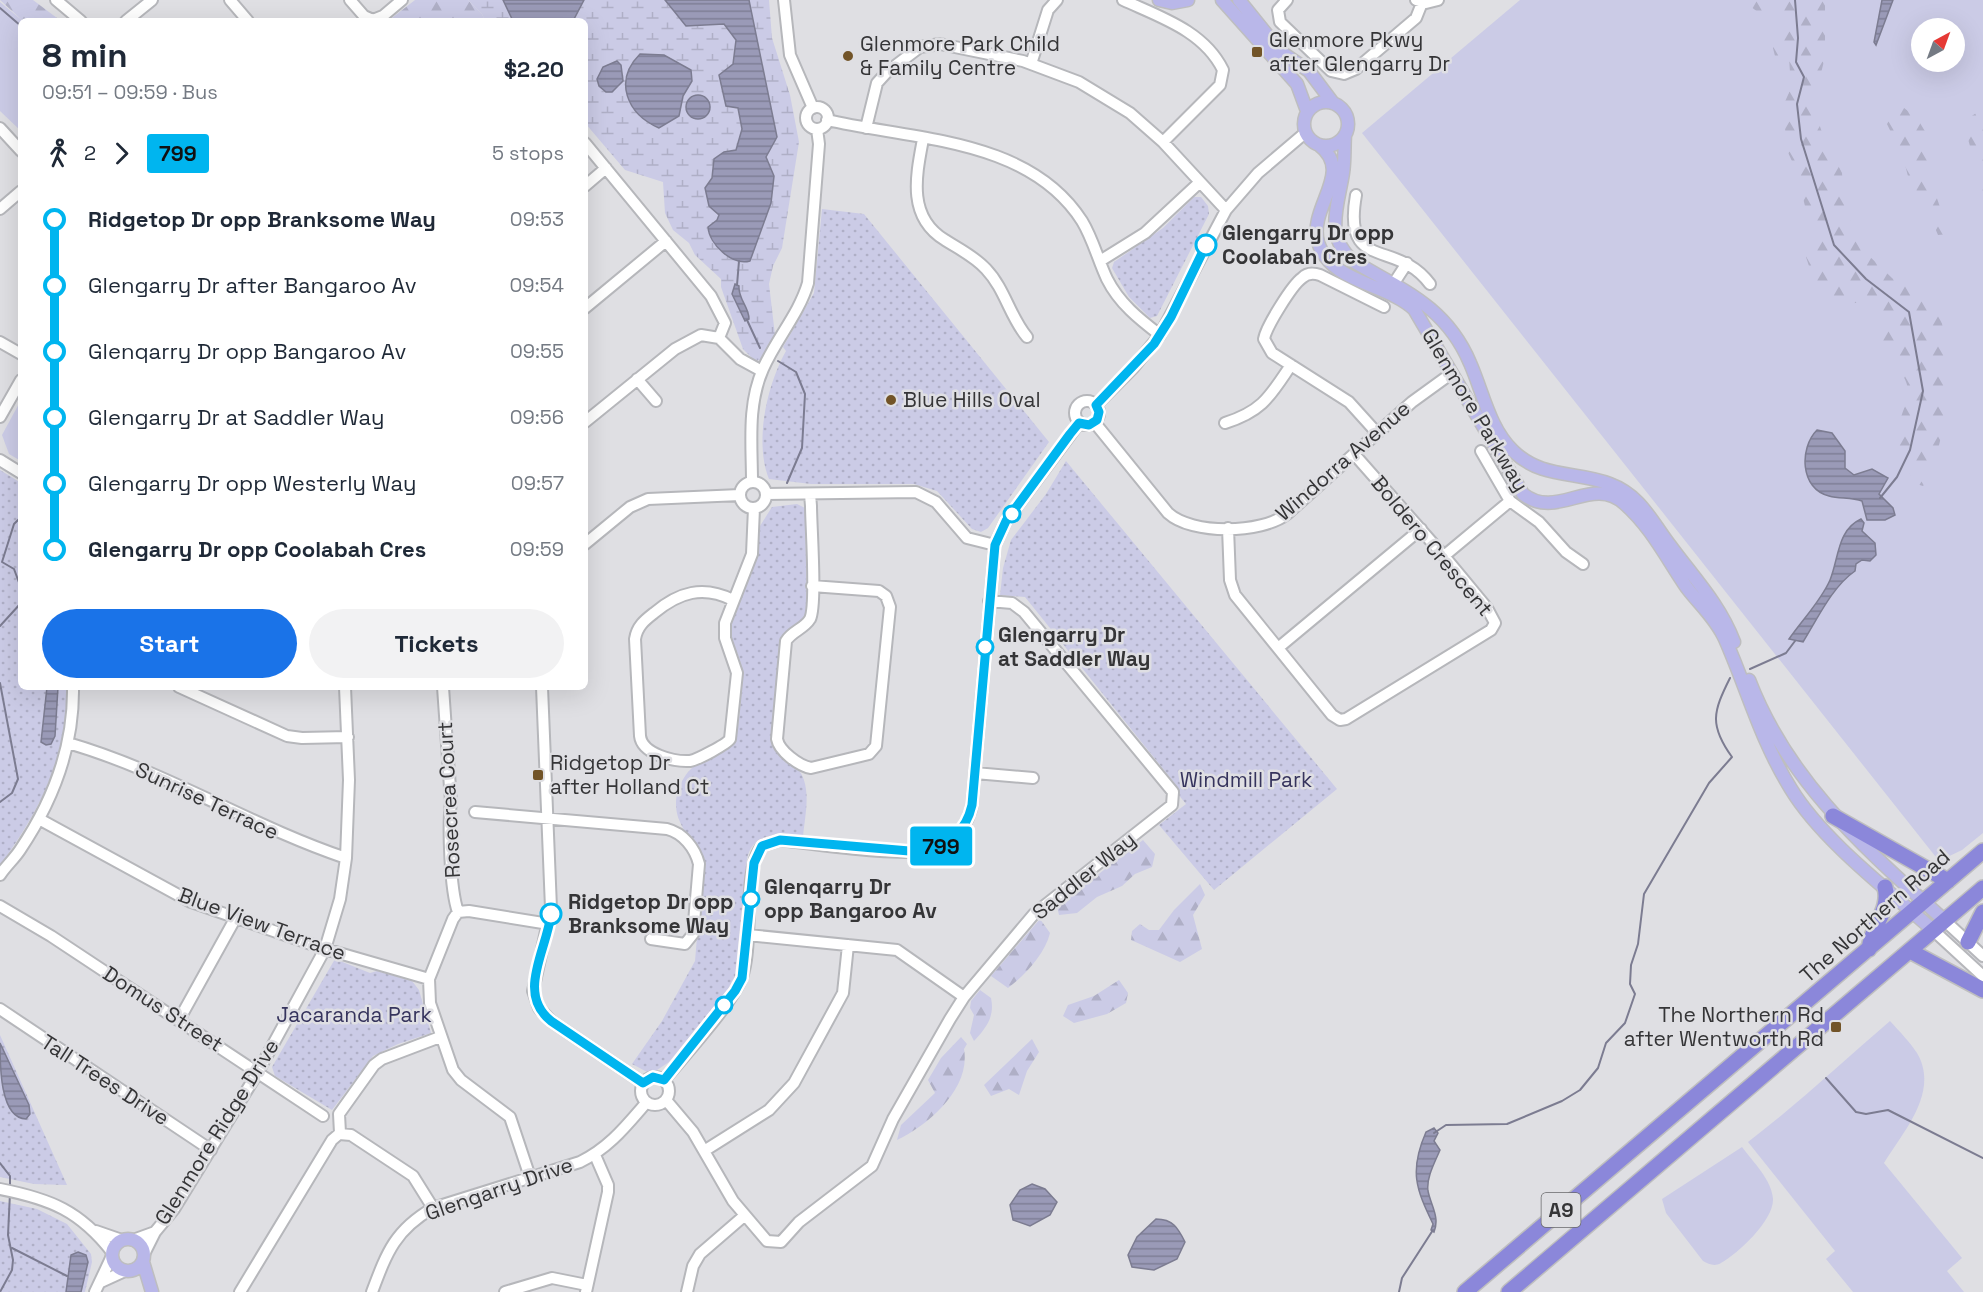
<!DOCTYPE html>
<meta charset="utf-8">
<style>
:root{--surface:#fff;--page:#f2f2f3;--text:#1f2937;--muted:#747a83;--accent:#1a73e8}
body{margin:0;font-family:"Space Grotesk",sans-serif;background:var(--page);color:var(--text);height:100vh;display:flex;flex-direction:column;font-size:22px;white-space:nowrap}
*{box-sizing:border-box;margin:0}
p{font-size:20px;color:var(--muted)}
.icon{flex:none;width:33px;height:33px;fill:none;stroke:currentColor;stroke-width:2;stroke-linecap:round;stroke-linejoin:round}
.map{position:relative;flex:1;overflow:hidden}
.side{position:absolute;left:18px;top:18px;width:570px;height:672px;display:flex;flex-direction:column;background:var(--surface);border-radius:9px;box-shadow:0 6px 24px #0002}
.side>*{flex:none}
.badge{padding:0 12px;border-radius:4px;font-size:21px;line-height:39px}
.needle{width:39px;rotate:41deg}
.buttons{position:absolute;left:1911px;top:18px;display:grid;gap:12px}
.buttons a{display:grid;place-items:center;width:54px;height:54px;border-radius:50%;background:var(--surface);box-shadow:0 6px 24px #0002;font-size:30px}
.map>.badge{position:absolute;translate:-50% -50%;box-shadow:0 0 0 3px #fff}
.legs{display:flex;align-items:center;gap:9px;height:66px;padding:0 24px;font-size:20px}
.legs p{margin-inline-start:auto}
.headline{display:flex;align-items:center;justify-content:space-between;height:102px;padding:0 24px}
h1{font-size:33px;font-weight:700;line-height:45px}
.cta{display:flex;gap:12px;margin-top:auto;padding:12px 24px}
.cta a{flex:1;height:69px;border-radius:36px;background:var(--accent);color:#fff;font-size:24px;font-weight:700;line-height:69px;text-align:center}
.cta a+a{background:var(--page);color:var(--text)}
ul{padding:0 24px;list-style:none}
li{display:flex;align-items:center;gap:21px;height:66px;font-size:22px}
li i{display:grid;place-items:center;width:9px;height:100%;margin:0 8px;background:currentColor}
li i::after{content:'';width:15px;height:15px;margin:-8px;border:4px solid;border-radius:50%;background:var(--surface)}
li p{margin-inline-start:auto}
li:first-child i{background:linear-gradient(#0000 50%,currentColor 0)}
li:last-child i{background:linear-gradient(currentColor 50%,#0000 0)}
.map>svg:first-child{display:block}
.grass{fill:#cbcbe6;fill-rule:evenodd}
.forest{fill:url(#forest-firs)}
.wetland{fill:url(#wetland-marsh)}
.park{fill:url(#park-dots)}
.water{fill:url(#water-rules);stroke:#7c7c91;stroke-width:1.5}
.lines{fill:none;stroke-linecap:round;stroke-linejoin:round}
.stream{stroke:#7c7c91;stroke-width:2}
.minor-casing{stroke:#b6b7bb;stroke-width:14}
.major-casing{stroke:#bebebf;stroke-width:15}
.highway-casing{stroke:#bebebf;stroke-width:18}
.minor{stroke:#fff;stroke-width:10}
.major{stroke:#b9b7e9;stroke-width:12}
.highway{stroke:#8b87da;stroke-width:15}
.line-1-casing{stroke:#fff;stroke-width:14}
.line-1{stroke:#00b5ef;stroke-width:9}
.poi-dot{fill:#725428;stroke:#dfdfe3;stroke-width:2}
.stop-1-dot{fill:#fff;stroke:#00b5ef;stroke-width:3}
.labels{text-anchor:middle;stroke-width:5;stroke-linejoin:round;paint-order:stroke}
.shield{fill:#dfdfe3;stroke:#68686b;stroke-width:1.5}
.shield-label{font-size:20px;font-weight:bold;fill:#353537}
.poi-label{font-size:21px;fill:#353537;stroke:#dfdfe3;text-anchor:start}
.stop-label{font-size:21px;font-weight:bold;fill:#353537;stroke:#dfdfe3;text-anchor:start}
.street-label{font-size:21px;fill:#353537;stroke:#dfdfe3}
.park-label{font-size:21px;fill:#36345d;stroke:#dfdfe3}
</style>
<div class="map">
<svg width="1983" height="1292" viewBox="0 0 1983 1292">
<defs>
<pattern id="forest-firs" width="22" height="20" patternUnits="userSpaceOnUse" patternTransform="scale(1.5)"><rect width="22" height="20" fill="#cbcbe6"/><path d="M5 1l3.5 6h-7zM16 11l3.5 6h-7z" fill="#afafc6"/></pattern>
<pattern id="wetland-marsh" width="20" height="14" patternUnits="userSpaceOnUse" patternTransform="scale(1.5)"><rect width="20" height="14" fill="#cbcbe6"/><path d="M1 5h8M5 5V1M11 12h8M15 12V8" fill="none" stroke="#afafc6"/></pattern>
<pattern id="park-dots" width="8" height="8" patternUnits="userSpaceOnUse" patternTransform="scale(1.5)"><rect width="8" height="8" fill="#cbcbe6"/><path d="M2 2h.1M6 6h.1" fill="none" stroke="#afafc6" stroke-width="1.8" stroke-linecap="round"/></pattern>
<pattern id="water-rules" width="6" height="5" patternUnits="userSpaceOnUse" patternTransform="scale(1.5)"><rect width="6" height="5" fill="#9a9ab7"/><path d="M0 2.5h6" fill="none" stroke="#7e7e96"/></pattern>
</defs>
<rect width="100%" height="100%" fill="#dfdfe3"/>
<!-- grass -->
<path class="grass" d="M1520,0H1983V833L1962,850L1939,861L1362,133ZM1922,28H1954V62H1922Z
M0,2L23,21L21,131L0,111Z
M21,400V461L9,454L2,435Z
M1890,1021C1899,1031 1910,1042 1917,1053C1940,1092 1903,1132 1884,1163L1962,1258L1947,1271L1964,1292H1853L1826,1259L1835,1251L1748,1142C1798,1104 1843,1061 1890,1021Z
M1742,1147C1753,1162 1772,1180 1773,1199C1774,1220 1738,1254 1721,1263C1714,1267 1709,1264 1703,1261L1666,1213L1662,1199Z"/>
<!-- forest -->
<path class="forest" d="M0,0H33L61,21H23Z
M415,0H468L482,14L485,21H388Z
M1754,0H1825V57L1816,93L1817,118L1824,138L1842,173L1844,200L1852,227L1864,251L1892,278L1926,291L1937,301L1945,337L1948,382L1942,433L1931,477L1923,486L1913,483L1902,451L1898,453C1889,405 1937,393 1878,353L1874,341L1882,320C1866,297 1853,299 1832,314L1816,287L1805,254L1815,232L1804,214L1805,206L1796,170L1786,148L1784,104L1791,88L1789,57L1784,61L1775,56L1773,48C1784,33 1786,21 1771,9L1759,13L1750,6Z
M1884,101H1895L1908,111L1919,107L1922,112L1920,123L1929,138L1925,150C1931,161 1928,172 1932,183C1937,200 1944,217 1949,234L1938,235L1923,200L1909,180L1903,157L1886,122Z
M1983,108V193L1968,139L1969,118Z
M1143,840L1155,854L1152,867L1135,874L1122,886L1097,897L1077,913L1059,915L1057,906Z
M1200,884L1205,895L1193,915L1202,949L1180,962L1131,940L1132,931L1140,924L1149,930H1159L1174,910Z
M1040,919L1050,933C1045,954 1025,975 1008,988L991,976Z
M1119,980L1128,993L1126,1003L1107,1014L1074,1023L1063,1016L1068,1005L1094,996Z
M980,990L991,998C995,1017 986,1028 974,1041L970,1033L974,1015L970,1008L971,1001Z
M961,1037L967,1044L964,1049C971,1088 929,1125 897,1140L901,1125L935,1093L928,1080L941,1058Z
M1032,1039L1039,1052L1027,1071L1019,1095L1009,1089L991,1096L984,1085Z"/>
<!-- wetland -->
<path class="wetland" d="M468,0H769L772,38L790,95L799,142L782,248L773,266L769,284L775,335L760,360L755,361L743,349L721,287V279L695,255L689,243L673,230L665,213L663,182L625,170L585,123V21H485L482,14Z"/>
<!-- park -->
<path class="park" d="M1194,197H1201L1208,206L1209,214L1157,316L1150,318L1129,297L1112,268L1114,262L1163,228Z
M822,209L864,214L1049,442L988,528L981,532L972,529L937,491L914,484H811L769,479C754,442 767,385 786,351L783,347L814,293Z
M1066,461L1337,789L1214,890L1159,825L1186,804L1173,788L1176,785L1025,597L1000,595L1003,568L1011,540L1046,494Z
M0,470L21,483V687H67C67,760 41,807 0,866Z
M797,504L805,508L807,610C802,625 787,627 781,641L771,741C774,755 784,756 793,764C814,781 805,813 803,837C780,835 753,830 747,859L735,976L728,989L669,1062L651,1074L632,1064L662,1021L695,961L703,866C698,849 687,838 680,822C669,799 682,771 703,760C713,754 728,753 734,742C740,730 743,679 741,665C738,651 730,641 729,626L756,557L760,526L772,507Z
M335,959L370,973L377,971L412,981L419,990L431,1033L398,1044L373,1056L332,1110L275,1076L272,1067Z
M0,1035L67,1185L34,1184L0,1177Z
M0,1201L37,1209L67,1224L91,1254L92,1262L85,1292H0Z"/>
<!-- water -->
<path class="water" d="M503,0H584L573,21H513Z
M665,0H749L777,137L766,157L774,176L771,203L750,261C732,266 709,244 708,227L717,220L719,215L709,206L705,188L712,178L714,159L724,152L736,150L742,129L738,108L726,106L719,75L733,64L736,40L724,24L686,26Z
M1882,0H1893L1876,45L1874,42Z
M640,54L664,55L691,70L692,81L683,96L679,116L659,128C627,114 613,81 640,54Z
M617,61L621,65L623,81L612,92H606L599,86L597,79L603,67Z
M686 107a12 12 0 1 1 24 0a12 12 0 1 1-24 0Z
M735,284L739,286C738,299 749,307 749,319L745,321L732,294Z
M1817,430L1832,433L1845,451V468L1854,475L1872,469L1888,478L1879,494L1893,508L1895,515L1885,520H1867L1862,501C1851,497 1840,499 1829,496C1800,489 1799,448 1817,430Z
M1861,519L1864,523L1862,531L1875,543L1876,555L1870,561L1862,560L1856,564L1855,571C1832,587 1818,618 1803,642L1789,639C1802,620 1821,601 1830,580C1839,558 1837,530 1861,519Z
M47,687H58L55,736L51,744L46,745L41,742Z
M0,1043L29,1105L30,1114L26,1119C0,1118 0,1066 0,1043Z
M1434,1128L1438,1133L1434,1141L1440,1150C1435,1162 1426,1178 1428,1191C1431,1206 1440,1217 1434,1232L1431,1230L1433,1224C1416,1189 1409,1171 1426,1132Z
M1032,1184L1045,1189L1057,1202L1050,1215L1030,1226L1013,1220L1010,1205L1020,1190Z
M1156,1219C1173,1219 1178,1228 1185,1242L1177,1259L1154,1270L1132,1267L1128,1255L1137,1237Z
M78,1252L86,1255L88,1262L81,1292H66L71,1255Z"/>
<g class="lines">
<!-- stream -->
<path class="stream" d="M1795,0L1798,38L1796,62L1804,77L1797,104L1801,139L1834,245L1866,279L1909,312L1923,391L1910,450L1897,477L1880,498
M0,8L21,26
M737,285L739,261
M747,320L760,348
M778,361L796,372L805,394L802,448L787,483
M21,517L14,524L2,562L14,569L21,588
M0,626L21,603
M1750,669L1786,653L1795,641
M0,683L18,779L12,793L0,802
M1826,1078L1856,1112L1866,1114L1888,1110L1983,1158
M1434,1133L1446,1125L1507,1124L1562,1101L1580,1090L1598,1068L1606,1043L1625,1023L1635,994L1630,984L1631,965L1638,944L1644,894L1709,783L1732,757C1709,725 1713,712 1730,678
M0,1163L10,1176V1188
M12,1248L67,1276
M0,1292L12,1270L13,1260L8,1235L10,1193
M1399,1292L1402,1278L1433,1230"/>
<!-- minor casing -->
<g class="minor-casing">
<path id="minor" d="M56,0L81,21
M230,0L248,21
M350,0L364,16L373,20L383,16L402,0
M784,0L790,55L813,108
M1123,0C1160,17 1204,31 1223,70L1220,85L1163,142
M1287,0L1278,10L1280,22L1331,71L1344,74L1356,69L1416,18L1422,3
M1416,0L1426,3L1438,0
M126,21L152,0
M1031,64L1048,10L1057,0
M806 118a11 11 0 1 1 22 0a11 11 0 1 1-22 0Z
M827,120C914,140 1029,138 1082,221C1093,239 1098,260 1107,279C1119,303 1139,319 1160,335
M0,128L21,151
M866,128L877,83L887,72L920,47L940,44L1023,61L1079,82L1130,113L1163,142L1226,210
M923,139C916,176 907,217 945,240C959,249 974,256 986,269C1005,289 1010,317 1027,337
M585,143L711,296L725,323L719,338
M585,186L606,168
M1356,195C1342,273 1396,238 1430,284
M0,209L21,191
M1100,261L1145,233L1200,182
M1394,283L1407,263
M585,308L666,241
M0,342L21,354
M637,379L656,401
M1075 413a12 12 0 1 1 24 0a12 12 0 1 1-24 0Z
M1096,405L1133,368L1160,335L1226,210L1258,173L1305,133
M0,417L21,380
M585,422L675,349L701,335L719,338L740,359L762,371
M1095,423L1168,513C1192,535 1261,534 1287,514L1412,402L1452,373
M1225,423C1263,411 1270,396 1291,365
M1377,433L1349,402L1272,353L1264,339C1266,327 1292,285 1302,278C1307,273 1314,273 1320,275L1384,307
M1481,451L1510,501L1539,522L1566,552L1583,564
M0,460L21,473
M752,482C752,444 747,405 763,369C776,339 799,314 808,283L819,144L817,129
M740 495a13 13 0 1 1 26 0a13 13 0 1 1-26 0Z
M766,494L916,492L936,502L967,538L995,545
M810,494L811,506C811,526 817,605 810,619C804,629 792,631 786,641L777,739C779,751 799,766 811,768L869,754L876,746L890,607L886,596L879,591L812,586
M1228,528L1230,580L1235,595L1332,715L1340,720L1346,719L1491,630L1495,623L1487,608L1444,556L1354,454
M585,544L630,507L648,499L740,495
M1444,556L1510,501
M733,600C703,585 679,592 654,613C645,620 637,626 635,639L640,736C642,754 674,762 690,761C697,760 727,744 730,739L737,673L725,638V623L752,554L754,508
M1278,648L1421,529
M179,687L287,736L302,738L348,737
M443,687L451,802C448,826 450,889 458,912
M542,687L551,908L533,991L539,1008L551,1021L643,1083
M68,743C165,771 251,826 346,858
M975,773L1033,778
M475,812L667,829C683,833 695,848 699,864L693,934L685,944L651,939
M39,819L191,902L325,949L429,979
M0,875C6,866 14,859 20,850C53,801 74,747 73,687
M0,906L51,936L323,1116
M1944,920L1983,956
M1933,930L1983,976
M748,935L897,950L964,997
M0,1009L211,1150
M179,1020L235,919
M641 1091a14 14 0 1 1 28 0a14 14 0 1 1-28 0Z
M664,1080C683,1057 733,1003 742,977C754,945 742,869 762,846L780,840C815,844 910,859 938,848C956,841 968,824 972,805L995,545L1006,521L1079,423
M666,1100L693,1132L733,1201L767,1241L781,1242L799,1222L872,1166L893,1119L950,1019L964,997L1034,914L1172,805L1173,792L1024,612L1012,603L989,601
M340,1133L339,1114L374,1065L382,1059L440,1037
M704,1151L769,1110L794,1083L843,993L848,945
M530,1177L510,1117L461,1080L453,1070L430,1003L429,979L453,919L458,912L469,911L549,924
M0,1189C51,1199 80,1211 112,1252
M96,1231L122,1240
M133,1240L155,1232L174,1209L258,1072L325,949L340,899L346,858L349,780L345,687
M144,1254L155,1232
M101,1282L125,1271
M95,1292L112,1256
M240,1292L332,1140L339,1134L351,1135L413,1176L433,1208
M372,1292C387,1252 395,1230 433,1208L580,1162C609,1148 626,1126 646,1103
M505,1292L552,1278L587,1285
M586,1292L608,1192V1185L595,1155
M687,1292L693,1266L700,1254L744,1216"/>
</g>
<!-- major casing -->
<g class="major-casing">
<path id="major" d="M1159,0L1172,3L1188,0
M1222,0L1297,84L1307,111
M1239,0L1281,52L1309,71L1333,103
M1304 124a22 22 0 1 1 44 0a22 22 0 1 1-44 0Z
M1345,135C1344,148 1345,161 1343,173C1338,206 1324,236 1353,261C1402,290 1446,306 1470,363C1483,392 1489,428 1513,451C1542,479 1576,471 1610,484C1642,496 1652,523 1672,548C1695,579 1720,605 1734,642
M1319,145C1355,172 1308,207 1318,242C1330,283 1386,283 1414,309L1523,494C1557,521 1592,474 1625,504C1652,528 1667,559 1687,588C1700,605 1716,619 1725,639C1748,691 1760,739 1791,789C1822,840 1888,890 1933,930
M1749,680C1788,782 1866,849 1944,920
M112 1255a16 16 0 1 1 32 0a16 16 0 1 1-32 0Z
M143,1262L152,1292"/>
</g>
<!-- highway casing -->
<g class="highway-casing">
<path id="highway" d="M1833,816L1948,881
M1968,942L1983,912
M1869,949C1872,923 1891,911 1885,887
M1910,951L1983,990
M1465,1292L1983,851
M1509,1292L1983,888"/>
</g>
<!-- minor -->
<use href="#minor" class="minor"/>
<!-- major -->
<use href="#major" class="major"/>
<!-- highway -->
<use href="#highway" class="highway"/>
</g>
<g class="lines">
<!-- line-1 casing -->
<g class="line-1-casing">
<path id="line-1" d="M551,914C547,950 516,993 551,1021L643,1083L653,1077L664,1080L735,991L742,978L754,863L762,846L780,840L921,852C947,847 966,832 972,805L995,545L1006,521L1070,434L1079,423L1089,425L1097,420L1099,412L1096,405L1154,344L1171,317L1206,245"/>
</g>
<!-- line-1 -->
<use href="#line-1" class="line-1"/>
</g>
<!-- markers -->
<g class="poi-dot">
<rect x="1251" y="46" width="12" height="12" rx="3"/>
<circle cx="848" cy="56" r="6"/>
<circle cx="891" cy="400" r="6"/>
<rect x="532" y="769" width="12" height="12" rx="3"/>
<rect x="1830" y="1021" width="12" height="12" rx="3"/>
</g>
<g class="stop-1-dot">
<circle cx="1206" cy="245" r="10"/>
<circle cx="1012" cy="514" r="8"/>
<circle cx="985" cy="647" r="8"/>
<circle cx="751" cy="899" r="8"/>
<circle cx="551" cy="914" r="10"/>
<circle cx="724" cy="1005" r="8"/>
</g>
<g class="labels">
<!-- shield labels -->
<rect class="shield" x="1541.5" y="1193" width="39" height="34" rx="4.5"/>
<g class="shield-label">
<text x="1561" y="1217">A9</text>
</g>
<!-- poi labels -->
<g class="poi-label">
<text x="1269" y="47">Glenmore Pkwy<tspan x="1269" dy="24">after Glengarry Dr</tspan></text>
<text x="860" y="51">Glenmore Park Child<tspan x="860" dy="24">&amp; Family Centre</tspan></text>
<text x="903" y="407">Blue Hills Oval</text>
<text x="550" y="770">Ridgetop Dr<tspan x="550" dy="24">after Holland Ct</tspan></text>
<text x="1824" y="1022" text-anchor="end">The Northern Rd<tspan x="1824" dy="24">after Wentworth Rd</tspan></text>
</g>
<!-- stop labels -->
<g class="stop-label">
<text x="1222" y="240">Glengarry Dr opp<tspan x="1222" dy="24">Coolabah Cres</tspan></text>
<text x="998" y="642">Glengarry Dr<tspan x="998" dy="24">at Saddler Way</tspan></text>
<text x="764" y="894">Glenqarry Dr<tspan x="764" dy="24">opp Bangaroo Av</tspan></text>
<text x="568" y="909">Ridgetop Dr opp<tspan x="568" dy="24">Branksome Way</tspan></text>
</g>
<!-- street labels -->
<g class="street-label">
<text transform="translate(1475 410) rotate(59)" y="7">Glenmore Parkway</text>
<text transform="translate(1343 461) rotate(-41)" y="7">Windorra Avenue</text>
<text transform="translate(1432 546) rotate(50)" y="7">Boldero Crescent</text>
<text transform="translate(449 800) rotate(-93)" y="7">Rosecrea Court</text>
<text transform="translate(207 801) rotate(25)" y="7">Sunrise Terrace</text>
<text transform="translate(1084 876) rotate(-39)" y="7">Saddler Way</text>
<text transform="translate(1875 916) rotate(-41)" y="7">The Northern Road</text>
<text transform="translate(262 924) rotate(20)" y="7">Blue View Terrace</text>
<text transform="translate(163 1009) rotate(33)" y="7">Domus Street</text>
<text transform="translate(105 1080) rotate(33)" y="7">Tall Trees Drive</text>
<text transform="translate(217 1132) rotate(-58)" y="7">Glenmore Ridge Drive</text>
<text transform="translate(499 1189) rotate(-19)" y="7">Glengarry Drive</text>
</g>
<!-- park labels -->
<g class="park-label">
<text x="1246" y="787">Windmill Park</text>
<text x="354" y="1022">Jacaranda Park</text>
</g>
</g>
</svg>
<div class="buttons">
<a><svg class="needle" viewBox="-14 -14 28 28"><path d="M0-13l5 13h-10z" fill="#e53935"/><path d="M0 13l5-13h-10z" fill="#747a83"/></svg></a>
</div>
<b class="badge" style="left:941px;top:846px;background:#00b5ef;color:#111">799</b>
<section class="side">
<div class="headline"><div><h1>8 min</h1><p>09:51 – 09:59 · Bus</p></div><b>$2.20</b></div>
<div class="legs"><svg class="icon" aria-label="walk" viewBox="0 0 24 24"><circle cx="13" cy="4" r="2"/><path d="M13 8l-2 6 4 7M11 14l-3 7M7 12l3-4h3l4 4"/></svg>2<svg class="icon" aria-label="forward" viewBox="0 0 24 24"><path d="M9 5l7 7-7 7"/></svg><b class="badge" style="background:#00b5ef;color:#111">799</b><p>5 stops</p></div>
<ul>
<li><i style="color:#00b5ef"></i><b>Ridgetop Dr opp Branksome Way</b><p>09:53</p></li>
<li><i style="color:#00b5ef"></i><span>Glengarry Dr after Bangaroo Av</span><p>09:54</p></li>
<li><i style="color:#00b5ef"></i><span>Glenqarry Dr opp Bangaroo Av</span><p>09:55</p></li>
<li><i style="color:#00b5ef"></i><span>Glengarry Dr at Saddler Way</span><p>09:56</p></li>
<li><i style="color:#00b5ef"></i><span>Glengarry Dr opp Westerly Way</span><p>09:57</p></li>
<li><i style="color:#00b5ef"></i><b>Glengarry Dr opp Coolabah Cres</b><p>09:59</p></li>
</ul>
<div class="cta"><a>Start</a><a>Tickets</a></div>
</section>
</div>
